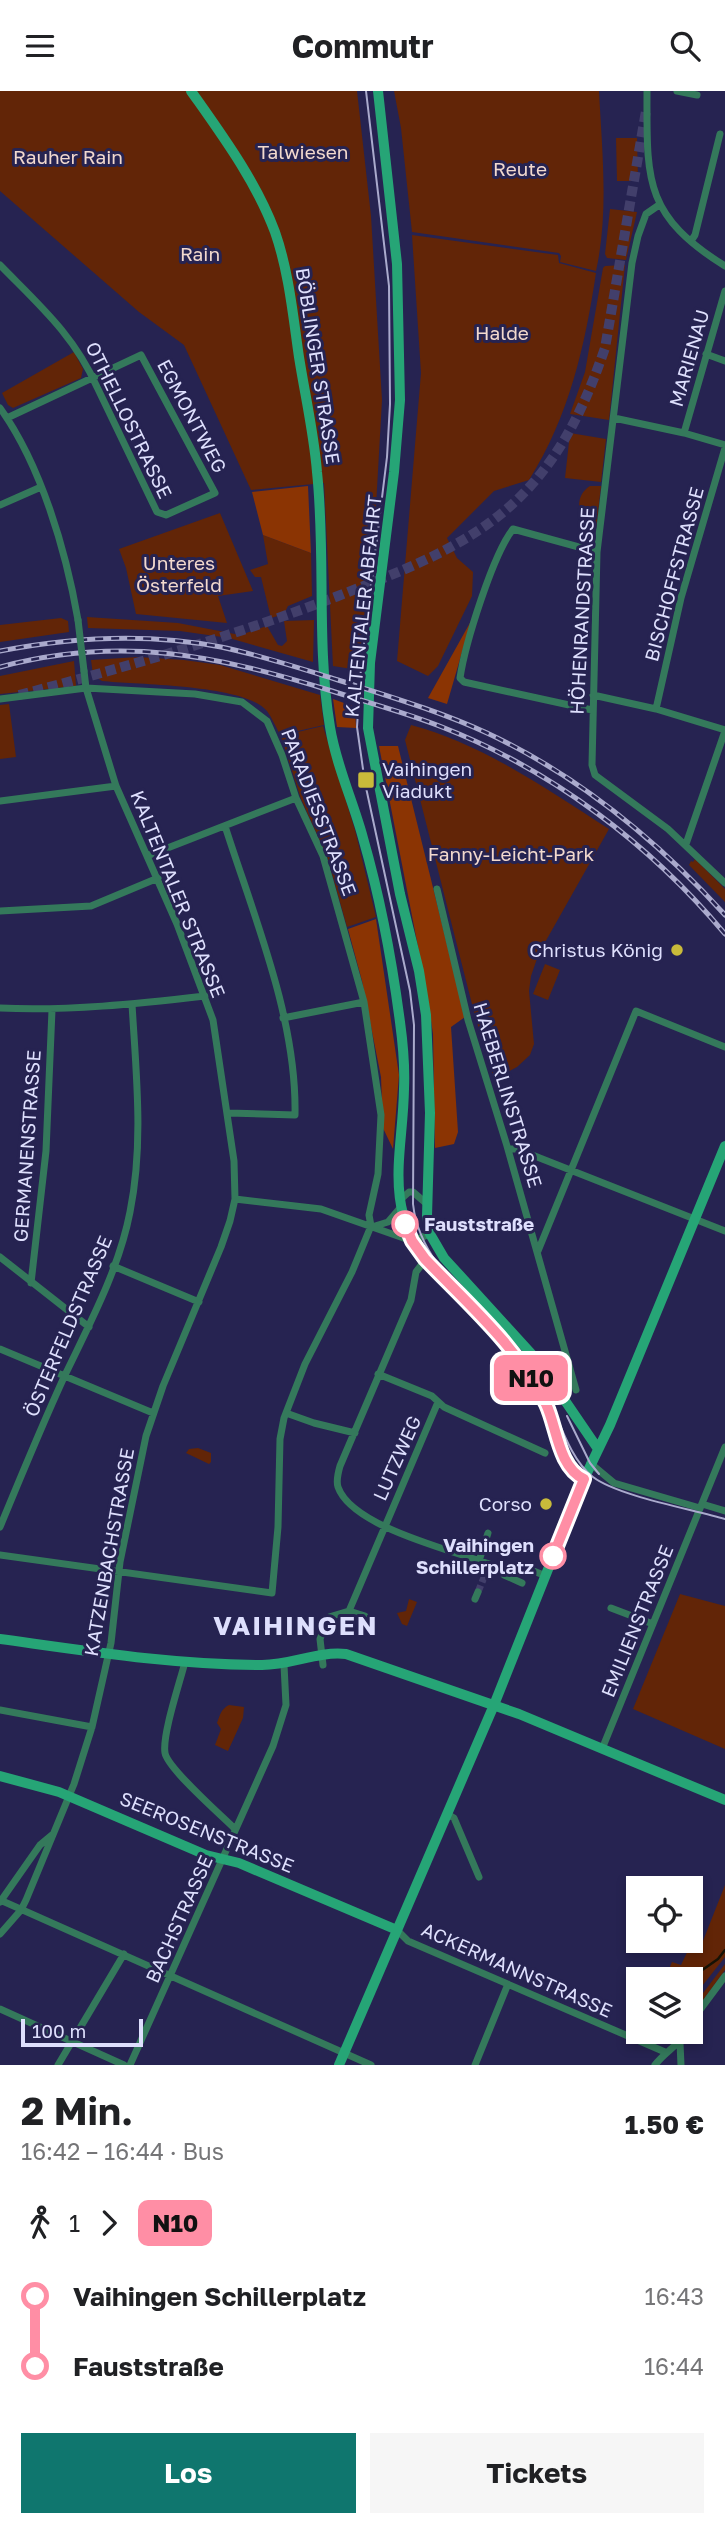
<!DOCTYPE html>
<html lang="de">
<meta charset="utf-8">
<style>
:root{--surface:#fff;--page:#f6f6f6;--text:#202124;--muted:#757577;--accent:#0f766e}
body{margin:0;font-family:"Golos Text",sans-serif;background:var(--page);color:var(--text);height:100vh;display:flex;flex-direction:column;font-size:26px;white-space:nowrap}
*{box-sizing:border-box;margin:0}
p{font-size:23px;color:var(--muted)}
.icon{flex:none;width:38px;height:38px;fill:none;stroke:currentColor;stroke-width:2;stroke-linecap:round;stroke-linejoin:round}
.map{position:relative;height:1974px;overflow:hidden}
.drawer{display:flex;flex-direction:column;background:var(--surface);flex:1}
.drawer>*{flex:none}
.badge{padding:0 14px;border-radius:10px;font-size:24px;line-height:46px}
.buttons{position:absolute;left:626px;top:1785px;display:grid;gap:14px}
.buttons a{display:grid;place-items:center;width:77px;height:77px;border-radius:0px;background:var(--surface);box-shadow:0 4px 10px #0003;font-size:35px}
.scale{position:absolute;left:21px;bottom:18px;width:122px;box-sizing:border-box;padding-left:7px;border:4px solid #dedffd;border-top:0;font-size:19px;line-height:24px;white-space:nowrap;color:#dedffd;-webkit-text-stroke:5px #262351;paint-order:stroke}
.map>.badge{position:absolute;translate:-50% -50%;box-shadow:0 0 0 4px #fff}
.legs{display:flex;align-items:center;gap:10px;height:77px;padding:0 21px;font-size:23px}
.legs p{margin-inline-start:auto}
.summary{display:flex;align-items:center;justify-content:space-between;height:119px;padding:0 21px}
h1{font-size:38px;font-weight:700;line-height:52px}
.button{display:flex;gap:14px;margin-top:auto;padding:14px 21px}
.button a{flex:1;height:80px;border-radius:0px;background:var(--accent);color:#fff;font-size:28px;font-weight:700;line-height:80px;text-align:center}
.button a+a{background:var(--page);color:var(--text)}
ul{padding:0 21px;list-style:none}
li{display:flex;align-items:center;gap:24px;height:70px;font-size:26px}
li i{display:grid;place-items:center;width:10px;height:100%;margin:0 9px;background:currentColor}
li i::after{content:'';width:18px;height:18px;margin:-9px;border:5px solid;border-radius:50%;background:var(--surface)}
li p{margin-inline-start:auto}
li:first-child i{background:linear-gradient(#0000 50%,currentColor 0)}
li:last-child i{background:linear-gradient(currentColor 50%,#0000 0)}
header{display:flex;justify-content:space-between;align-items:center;height:91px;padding:0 21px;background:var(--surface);font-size:32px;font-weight:700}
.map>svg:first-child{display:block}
.green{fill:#622507}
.forest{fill:#8b3403}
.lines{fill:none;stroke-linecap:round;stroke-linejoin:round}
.stream{stroke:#151306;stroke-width:2.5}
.street-tunnel{stroke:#423f6b;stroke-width:7;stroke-dasharray:7 3.5;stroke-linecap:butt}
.secondary-tunnel{stroke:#423f6b;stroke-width:10;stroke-dasharray:10 5;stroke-linecap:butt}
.street{stroke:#34795b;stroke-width:7}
.secondary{stroke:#26a576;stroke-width:10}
.tram{stroke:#aaaacd;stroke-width:2}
.rail-casing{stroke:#aaaacd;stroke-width:5}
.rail{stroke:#262351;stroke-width:2.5;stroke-dasharray:8;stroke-linecap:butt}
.street-bridge{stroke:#34795b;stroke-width:7}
.line-1-casing{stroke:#fff;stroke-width:16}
.line-1{stroke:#ff8ea5;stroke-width:10}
.poi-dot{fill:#c9bb3a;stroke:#262351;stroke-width:2.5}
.stop-1-dot{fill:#fff;stroke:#ff8ea5;stroke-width:3.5}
.labels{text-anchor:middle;stroke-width:6;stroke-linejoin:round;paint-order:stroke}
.park-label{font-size:19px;fill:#f2d9ce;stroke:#262351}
.street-label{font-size:19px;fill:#dedffd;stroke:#262351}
.poi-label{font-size:19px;fill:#dedffd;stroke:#262351;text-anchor:end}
.stop-label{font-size:19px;font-weight:bold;fill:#dedffd;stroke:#262351;text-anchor:start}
.district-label{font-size:26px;font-weight:bold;letter-spacing:2px;fill:#dedffd;stroke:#262351}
</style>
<header><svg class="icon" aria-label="menu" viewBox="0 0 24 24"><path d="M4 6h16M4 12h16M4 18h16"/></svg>Commutr<svg class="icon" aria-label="search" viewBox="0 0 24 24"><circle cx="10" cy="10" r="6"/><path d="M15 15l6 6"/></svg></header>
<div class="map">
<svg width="725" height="1974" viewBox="0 0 725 1974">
<rect width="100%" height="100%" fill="#262351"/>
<!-- green -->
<path class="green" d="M0,0H357L371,125L382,309L375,433L358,579L333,575L324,392L251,399L184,254L139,221L0,100Z
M394,0H599C602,59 609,122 596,180L560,171L561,165L559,162L412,141L401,37Z
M616,47H637L638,90H617Z
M610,118L637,121L626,169L607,167L605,163Z
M412,144L558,164L559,172L596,182C585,255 569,326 529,389L494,400L447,447L457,467L473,481L472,505L438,575L428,585L397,570L421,282Z
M625,174L609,329L570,323L585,281L603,177L605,175Z
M74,261L83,278L81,287L13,317L8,314L2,302Z
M570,342L606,348L601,391L565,387Z
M590,395H601L596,438C578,431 572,406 590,395Z
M220,422L253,500L218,505L227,532L136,523L126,477L119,458Z
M263,444L311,462L312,505L288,515L284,523L271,527L261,486H255L250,479L268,473Z
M87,526L178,532L240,544L267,535L278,554L282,555L287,550L284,530L314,529L313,571L229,547L180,540L88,537Z
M61,527L68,530L69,541L0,551V534Z
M138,566L184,569L220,574L320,604L324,634L280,644C276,636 272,627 267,620C244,593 138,594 102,590L93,584L91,569Z
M74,570L76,595L0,603V585Z
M9,613L16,666L0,668V614Z
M411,634C485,654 546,698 609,738L539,862L531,885L529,900L534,953L530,964L517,976L494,988L475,925L405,649Z
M323,635L355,739L376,826L347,836L327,765L301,708L281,645Z
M695,768L725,798V811L689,774L691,770L693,771Z
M545,873L560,879L548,909L533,903Z
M198,1357L211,1362V1371L209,1373L186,1362L189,1358Z
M680,1503L725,1515V1658L633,1618Z
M409,1508L417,1511L407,1535L402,1533L397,1522L406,1520Z
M229,1614L244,1616L243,1627L228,1660L215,1654L221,1638L217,1632C220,1624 221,1618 229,1614Z
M725,1794V1866L691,1909V1888H665L672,1871L681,1874L692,1851L701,1855Z
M725,1873V1879L691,1926V1918Z"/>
<!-- forest -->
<path class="forest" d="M308,395L311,462L263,444L252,401Z
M471,530L447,613L428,607Z
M333,608L355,616L356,637L337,636Z
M379,655H398L465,926L451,936L458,1041L454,1053L435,1057L433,943L427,902Z
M376,828L399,984L393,1058L383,1037L381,986L362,890L348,838Z"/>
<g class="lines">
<!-- stream -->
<path class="stream" d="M698,1882L718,1868L725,1859
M691,1896L695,1889"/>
<!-- street-tunnel -->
<path class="street-tunnel" d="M478,1501L485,1484"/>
<!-- secondary-tunnel -->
<path class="secondary-tunnel" d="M19,604C127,576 234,545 338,505C409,477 482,451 533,392C568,352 588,306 605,257L646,20"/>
<!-- street -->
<path class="street" d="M647,0C647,88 643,124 725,175
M677,0L697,4
M659,114L646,123L638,145L632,172L597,461L592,674L595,684L668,738L725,792
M691,150L695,144L720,43
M0,174C39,214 74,244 97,296L157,421L166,424L215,402L141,264L7,327
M706,263L725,270
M0,317C41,374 66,460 78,529
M614,327L684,342L725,354
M684,342L725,200
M0,414L41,396
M593,604L656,618L725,639
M0,608L86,597L195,603L242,611L267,630L282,664L296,707L323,765L364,911L381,1024L378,1083L369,1124L371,1135
M656,618L681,507L725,357
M592,619L464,591L460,587C465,553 493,463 513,438L597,461
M0,710L116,695
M225,735C254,826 297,928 295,1024L228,1022
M686,753L725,640
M147,765L296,707
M437,798L468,929L507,1055L576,1299
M0,820L91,815L158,787
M0,917C69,920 136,913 205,905
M283,927L364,911
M508,1058H517L725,1140
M235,1108L321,1118L412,1150L430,1143
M400,1109L409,1101H413L427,1113
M375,1135L388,1131L400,1117
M538,1160L636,920L725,956
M0,1166L89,1236
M426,1168L416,1181L411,1209L340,1375C338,1382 336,1390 338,1396C352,1436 452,1459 489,1473L505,1480L504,1484L522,1492
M113,1175L199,1211
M31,1192L46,1060L52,919
M0,1258L153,1322
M378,1283L432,1305L444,1316L545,1362
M286,1322L314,1332L355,1342
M590,1372L614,1392L700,1417
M702,1413L725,1420
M0,1436C21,1385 42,1334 65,1284C90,1232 119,1178 130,1121C144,1052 136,982 132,913
M0,1464L272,1502L278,1436L280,1348L284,1327L305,1273L352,1181L371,1135
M479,1470L488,1442
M505,1480L507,1477L531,1479L546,1485
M475,1508L478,1501
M611,1517L653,1533
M349,1520L438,1311
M349,1520L365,1525
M185,1571C180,1591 162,1644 165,1662C168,1678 221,1724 235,1738
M323,1574L320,1548L329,1526L349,1520
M0,1619L92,1636
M602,1658L725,1356
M447,1723L454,1727L479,1786
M0,1809L371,1974
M0,1811L40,1754L52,1744
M397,1839L408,1850L665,1961
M0,1843L21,1819L26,1809L74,1693L92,1636L111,1552L120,1471L146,1345L163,1295L221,1156L230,1130L235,1108L234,1070L213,929L177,833L116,695L86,597L84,580
M0,1918L124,1974
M691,1931L725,1885
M680,1952L681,1974
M58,1974L124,1863
M130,1974L273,1655L286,1614L284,1574
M475,1974L508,1893
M655,1974C665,1961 678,1955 686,1941"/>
<!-- secondary -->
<path class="secondary" d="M191,0C222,44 256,90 275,141C289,181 293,225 299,266C305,304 314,343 317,381C326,465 316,552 330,636C336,674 353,710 363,747C380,806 392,870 400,931C403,953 405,976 404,998C403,1061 383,1114 426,1168C468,1213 518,1256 545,1313C557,1336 558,1376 584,1388
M378,0L397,173L400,309L394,381L370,572L368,637L400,803L419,880L426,924L430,1022L427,1125L430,1143L444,1167L538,1270L598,1358
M0,1548C87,1560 174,1574 262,1574C292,1574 317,1560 346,1563L519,1623L725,1709
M0,1685L59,1701L206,1764L239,1772L397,1839
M339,1974L494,1614L584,1388L610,1334L725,1055"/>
<!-- tram -->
<path class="tram" d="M366,0L389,195L390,313L387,366L361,577L357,636L365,692L410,900L414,934L413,1113C421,1187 503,1228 539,1288C557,1318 566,1365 593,1386C618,1405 691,1418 725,1428
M567,1325L590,1372L599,1383"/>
<!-- rail casing -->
<g class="rail-casing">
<path id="rail" d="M0,560C72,546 149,542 221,556C260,564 299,577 338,589C388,605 439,620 487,642C579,685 657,749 725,824
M0,576C121,544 216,564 332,600C369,612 407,622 442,636C552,679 650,753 725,843"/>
</g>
<!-- rail -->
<use href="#rail" class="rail"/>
<!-- street-bridge -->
<path class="street-bridge" d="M78,529L84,580"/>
</g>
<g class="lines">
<!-- line-1 casing -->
<g class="line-1-casing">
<path id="line-1" d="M405,1133L412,1150L425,1168C468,1213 518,1256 546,1313C557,1336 558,1376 584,1388L553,1465"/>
</g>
<!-- line-1 -->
<use href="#line-1" class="line-1"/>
</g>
<!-- markers -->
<g class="poi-dot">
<rect x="357" y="680" width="18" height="18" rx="3.5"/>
<circle cx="677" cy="859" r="7"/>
<circle cx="546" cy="1413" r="7"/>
</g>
<g class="stop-1-dot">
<circle cx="405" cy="1133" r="12"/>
<circle cx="553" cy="1465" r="12"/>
</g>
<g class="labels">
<!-- park labels -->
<g class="park-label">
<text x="303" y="68">Talwiesen</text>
<text x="68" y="73">Rauher Rain</text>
<text x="520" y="85">Reute</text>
<text x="200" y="170">Rain</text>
<text x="502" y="249">Halde</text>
<text x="179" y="479">Unteres<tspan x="179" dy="22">Österfeld</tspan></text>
<text x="511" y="770">Fanny-Leicht-Park</text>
</g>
<!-- street labels -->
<g class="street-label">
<text transform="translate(689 267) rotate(-74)" y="7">MARIENAU</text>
<text transform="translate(318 275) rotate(81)" y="7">BÖBLINGER STRASSE</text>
<text transform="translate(192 325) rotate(62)" y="7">EGMONTWEG</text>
<text transform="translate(129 329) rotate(64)" y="7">OTHELLOSTRASSE</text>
<text transform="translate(674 483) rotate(-75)" y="7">BISCHOFFSTRASSE</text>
<text transform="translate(363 515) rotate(-84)" y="7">KALTENTALER ABFAHRT</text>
<text transform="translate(582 520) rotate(-87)" y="7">HÖHENRANDSTRASSE</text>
<text transform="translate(319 721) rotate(69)" y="7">PARADIESSTRASSE</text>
<text transform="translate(178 803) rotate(68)" y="7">KALTENTALER STRASSE</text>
<text transform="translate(508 1004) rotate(73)" y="7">HAEBERLINSTRASSE</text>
<text transform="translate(27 1055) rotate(-86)" y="7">GERMANENSTRASSE</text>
<text transform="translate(68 1235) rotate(-67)" y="7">ÖSTERFELDSTRASSE</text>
<text transform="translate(397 1367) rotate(-66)" y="7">LUTZWEG</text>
<text transform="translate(109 1461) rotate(-80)" y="7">KATZENBACHSTRASSE</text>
<text transform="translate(637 1530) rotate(-68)" y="7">EMILIENSTRASSE</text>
<text transform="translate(207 1741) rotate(22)" y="7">SEEROSENSTRASSE</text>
<text transform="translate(179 1828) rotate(-66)" y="7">BACHSTRASSE</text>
<text transform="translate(517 1879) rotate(24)" y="7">ACKERMANNSTRASSE</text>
</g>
<!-- poi labels -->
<g class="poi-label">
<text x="382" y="685" text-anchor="start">Vaihingen<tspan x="382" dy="22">Viadukt</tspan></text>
<text x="663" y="866">Christus König</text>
<text x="532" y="1420">Corso</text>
</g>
<!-- stop labels -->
<g class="stop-label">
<text x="424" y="1140">Fauststraße</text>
<text x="534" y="1461" text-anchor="end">Vaihingen<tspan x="534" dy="22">Schillerplatz</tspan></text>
</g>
<!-- district labels -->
<g class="district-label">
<text x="296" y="1544">VAIHINGEN</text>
</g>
</g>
</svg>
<div class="buttons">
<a><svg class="icon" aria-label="locate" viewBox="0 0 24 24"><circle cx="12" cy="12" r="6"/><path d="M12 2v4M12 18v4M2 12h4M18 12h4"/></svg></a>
<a><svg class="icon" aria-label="layers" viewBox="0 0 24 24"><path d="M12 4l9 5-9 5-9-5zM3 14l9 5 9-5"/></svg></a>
</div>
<div class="scale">100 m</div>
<b class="badge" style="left:531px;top:1287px;background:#ff8ea5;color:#111">N10</b>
</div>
<section class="drawer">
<div class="summary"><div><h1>2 Min.</h1><p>16:42 – 16:44 · Bus</p></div><b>1.50 €</b></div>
<div class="legs"><svg class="icon" aria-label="walk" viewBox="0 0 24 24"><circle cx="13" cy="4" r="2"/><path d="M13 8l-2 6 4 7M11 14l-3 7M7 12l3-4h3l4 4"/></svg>1<svg class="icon" aria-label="forward" viewBox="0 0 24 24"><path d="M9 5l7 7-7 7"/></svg><b class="badge" style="background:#ff8ea5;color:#111">N10</b></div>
<ul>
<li><i style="color:#ff8ea5"></i><b>Vaihingen Schillerplatz</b><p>16:43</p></li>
<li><i style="color:#ff8ea5"></i><b>Fauststraße</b><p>16:44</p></li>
</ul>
<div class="button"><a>Los</a><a>Tickets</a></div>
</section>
